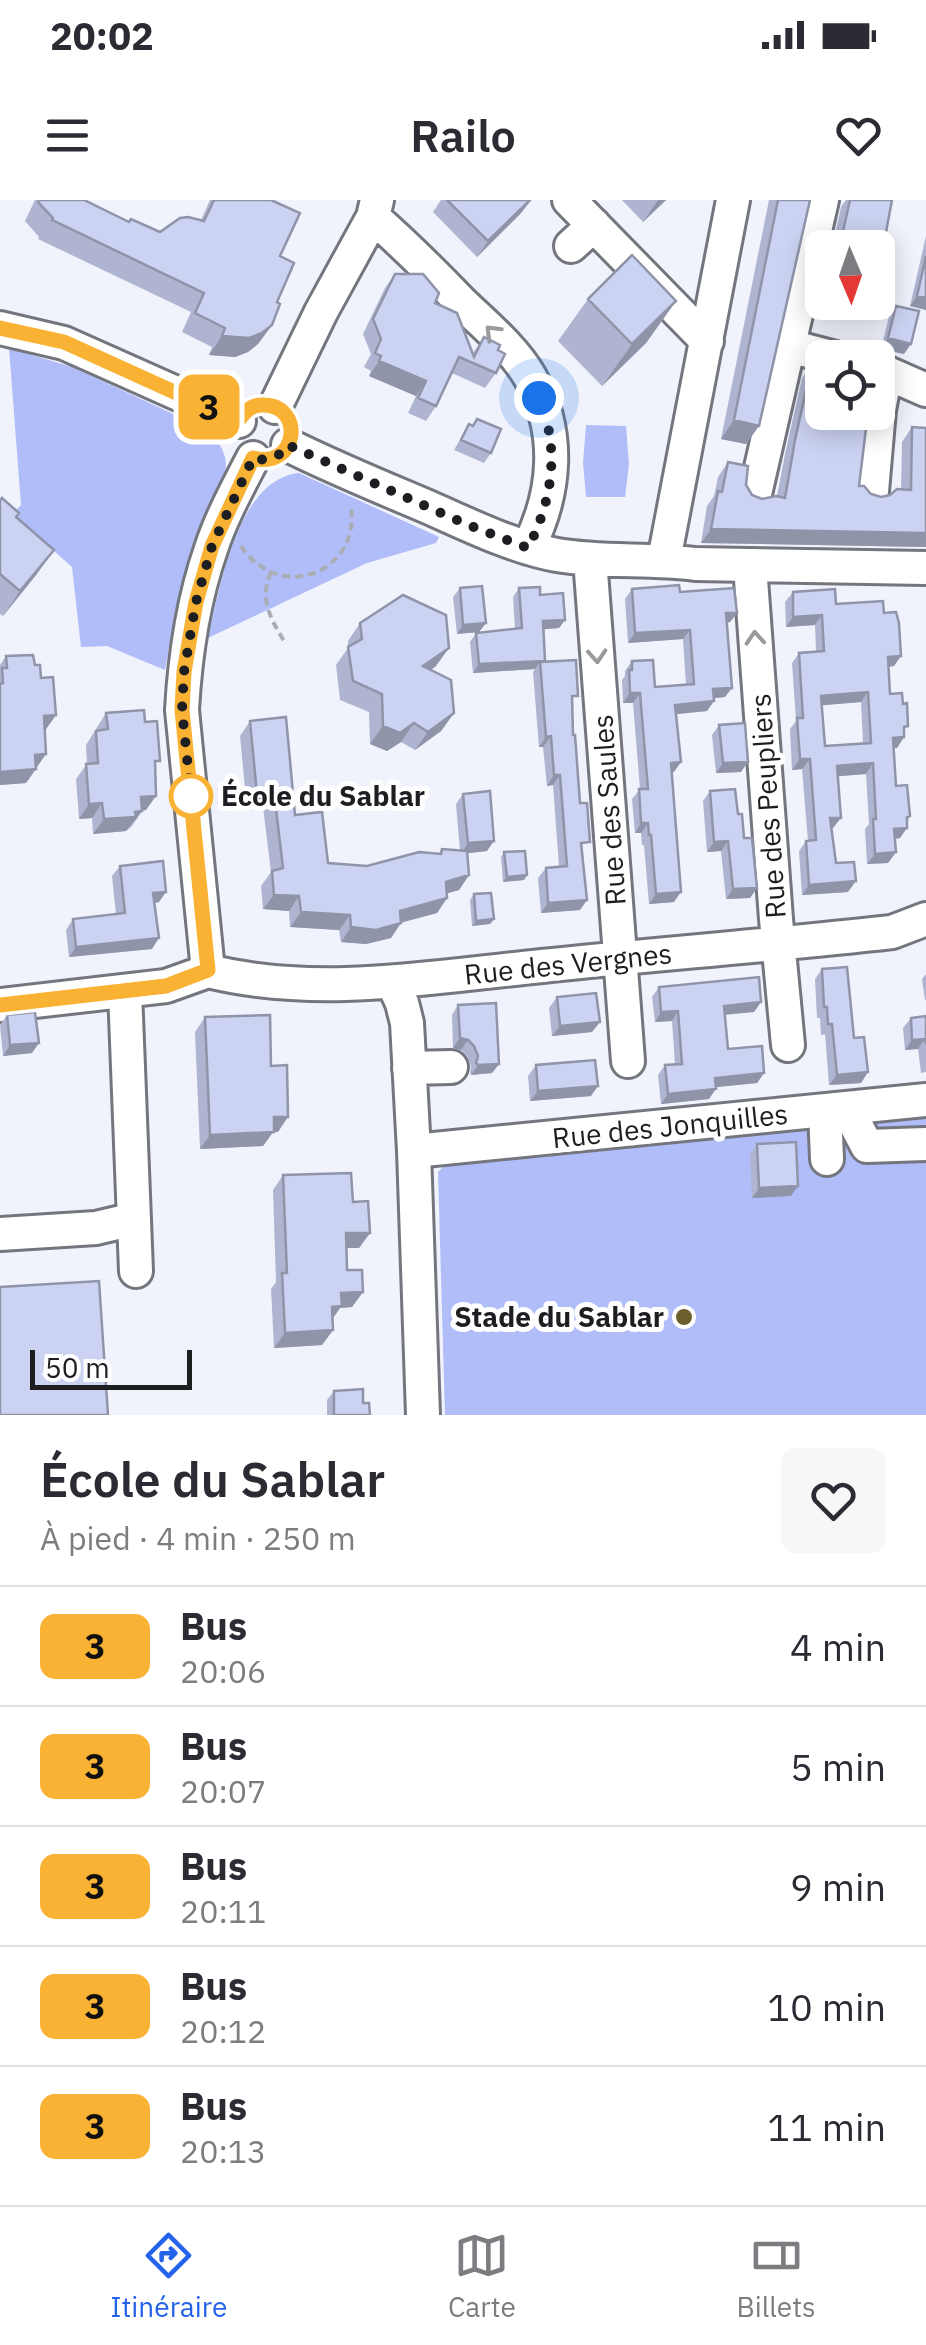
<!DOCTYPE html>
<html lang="fr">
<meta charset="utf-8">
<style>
:root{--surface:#fff;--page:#f7f7f7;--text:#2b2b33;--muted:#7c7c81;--line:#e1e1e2;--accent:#2563eb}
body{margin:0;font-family:"IBM Plex Sans",sans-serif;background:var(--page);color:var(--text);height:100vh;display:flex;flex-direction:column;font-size:38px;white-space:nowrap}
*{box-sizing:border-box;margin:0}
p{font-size:32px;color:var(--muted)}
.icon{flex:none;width:55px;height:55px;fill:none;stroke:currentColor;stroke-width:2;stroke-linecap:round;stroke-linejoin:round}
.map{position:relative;height:1215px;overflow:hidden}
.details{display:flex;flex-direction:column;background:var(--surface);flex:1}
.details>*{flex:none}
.badge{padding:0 20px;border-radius:15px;font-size:35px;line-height:65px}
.needle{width:65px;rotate:178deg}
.buttons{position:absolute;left:805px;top:30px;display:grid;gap:20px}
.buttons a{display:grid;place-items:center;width:90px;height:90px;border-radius:15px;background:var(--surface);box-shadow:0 5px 25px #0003;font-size:50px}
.scale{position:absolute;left:30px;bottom:25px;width:162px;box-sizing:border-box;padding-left:10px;border:5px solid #1d1e21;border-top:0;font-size:28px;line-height:35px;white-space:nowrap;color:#1d1e21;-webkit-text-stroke:8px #fff;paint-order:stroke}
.you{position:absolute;width:50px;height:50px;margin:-25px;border:8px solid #fff;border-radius:50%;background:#1a73e8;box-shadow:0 0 0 15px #1a73e833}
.map>.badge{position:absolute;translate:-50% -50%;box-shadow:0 0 0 5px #fff}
.round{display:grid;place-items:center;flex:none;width:105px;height:105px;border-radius:15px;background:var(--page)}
.overview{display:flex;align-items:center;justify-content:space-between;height:170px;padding:0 40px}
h1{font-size:48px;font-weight:600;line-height:75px}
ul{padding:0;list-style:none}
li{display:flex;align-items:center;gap:30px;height:120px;padding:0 40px;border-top:2px solid var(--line)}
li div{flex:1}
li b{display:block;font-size:38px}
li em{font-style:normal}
li .badge{min-width:110px;font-weight:700;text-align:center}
.status{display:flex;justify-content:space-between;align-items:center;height:70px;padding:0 50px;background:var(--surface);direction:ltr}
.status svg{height:28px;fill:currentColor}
header{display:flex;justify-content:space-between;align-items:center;height:130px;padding:0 40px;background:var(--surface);font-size:45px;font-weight:600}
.dock{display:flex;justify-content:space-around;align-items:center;height:140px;border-top:2px solid var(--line);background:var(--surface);font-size:28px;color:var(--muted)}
.dock a{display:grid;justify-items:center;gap:5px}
.dock .current{color:var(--accent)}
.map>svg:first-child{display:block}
.grass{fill:#b0bdf9}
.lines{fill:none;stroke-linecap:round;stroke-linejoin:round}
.minor-casing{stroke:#74767e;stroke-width:38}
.path{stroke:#aaadb4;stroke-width:4;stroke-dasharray:8 5;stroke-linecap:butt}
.minor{stroke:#fff;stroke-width:32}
.wall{fill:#afb5d0;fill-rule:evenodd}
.shaded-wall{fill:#8f94a9}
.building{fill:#ccd3f2;stroke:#8f94a9;stroke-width:2.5;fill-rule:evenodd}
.oneway{stroke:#999a9b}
.line-casing{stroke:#fff;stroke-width:22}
.line{stroke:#f9b233;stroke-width:15}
.walk{stroke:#1d1e21;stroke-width:10;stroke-dasharray:0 18}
.stop-dot{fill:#fff;stroke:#f9b233;stroke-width:5}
.poi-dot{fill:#6c5f2c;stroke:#fff;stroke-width:4}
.labels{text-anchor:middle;stroke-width:10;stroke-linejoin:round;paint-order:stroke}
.stop-label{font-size:28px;font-weight:bold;fill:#1d1e21;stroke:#fff;text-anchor:start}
.street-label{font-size:28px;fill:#1d1e21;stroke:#fff}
.poi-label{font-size:28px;font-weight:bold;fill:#1d1e21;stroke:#fff;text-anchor:end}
</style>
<div class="status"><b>20:02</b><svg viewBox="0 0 49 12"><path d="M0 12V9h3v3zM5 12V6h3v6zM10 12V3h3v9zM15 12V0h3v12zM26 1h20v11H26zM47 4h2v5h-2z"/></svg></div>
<header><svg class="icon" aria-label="menu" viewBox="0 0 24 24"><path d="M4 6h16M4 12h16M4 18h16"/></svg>Railo<svg class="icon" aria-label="heart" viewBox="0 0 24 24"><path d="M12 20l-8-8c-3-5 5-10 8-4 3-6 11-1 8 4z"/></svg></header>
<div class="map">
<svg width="926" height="1215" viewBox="0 0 926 1215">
<rect width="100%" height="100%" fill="#f0f3fc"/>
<!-- grass -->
<path class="grass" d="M9,148L72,167L210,231C218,241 226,252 226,266C224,289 203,317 195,339C180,380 173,426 165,470L107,446L81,447L72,367L12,314L21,305Z
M586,225L626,226L629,264L625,297H586L583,263Z
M299,273L439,337L436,343L367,363L208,438C220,388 237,279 299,273Z
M926,914V1215H445L438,972L450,960Z"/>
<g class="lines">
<!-- minor casing -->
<g class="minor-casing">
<path id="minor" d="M569,0L707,141
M373,17C404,44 433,73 462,103C485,125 514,149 530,177C561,232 556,293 528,348
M571,46L594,25
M0,128L64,143L239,221
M789,146L835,158
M878,169L926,190
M275,207L321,112L373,17L377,0
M288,245C334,268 381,287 428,307C469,325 513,347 557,355C602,363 649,358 695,364L926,368
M872,291L879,210L886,172
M755,294L822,0
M590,359L628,861
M664,360L733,0
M750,366L776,719L788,845
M208,771C318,798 431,777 542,766C658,754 775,745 892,732L926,719
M208,771L182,510C185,456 193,401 211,349C221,318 238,287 253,258
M393,783L402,803L407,823L414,951L423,1215
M125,791L136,1071
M0,805L166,786L208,771
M409,868L451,867
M847,908L867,946L926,944
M825,910L827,959
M414,951L926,900
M0,1034L96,1028L134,1019"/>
</g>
<!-- path -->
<path class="path" d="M241,346C279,404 361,374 351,305
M271,372C259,398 270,418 284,441"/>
<!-- minor -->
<use href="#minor" class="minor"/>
</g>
<!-- wall -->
<path class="wall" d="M35,0H84L129,22L160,32L201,20L210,0H271L280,56L277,102L272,125L258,144L248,152L235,157L209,155L212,147L182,132L191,112L38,39L39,37L25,21Z
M441,0H531L521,13L477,57L433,12Z
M622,0H666L643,22Z
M769,0H810L759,226L746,244L721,239Z
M846,0H892L878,48H832L841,7Z
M926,36V110L910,106Z
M395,74L435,103L473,153L484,137L498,150L496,173L485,188L452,173L436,206L426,221L408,213L416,196L369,176L371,171L364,167L371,154L363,134L385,88Z
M588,99L676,101L646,143L602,186L558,141Z
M896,106L904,154L881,149L889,116Z
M812,163L859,286L871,294L881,297L890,295L901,289L902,242L912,227L926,347L701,343L707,306L714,296L718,277L728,262L752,295L762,299L777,296L785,254L802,178Z
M477,219L491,253L484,263L454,250L469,224L472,225Z
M0,301L16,318L54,350L36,375L3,416L0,414Z
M460,388L486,423L479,432L457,434L453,397Z
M519,388L540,395L565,420L559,428L544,429L545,461L572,505L573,535L587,700L580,710L541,713L538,678L546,668L559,667L553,585L547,586L543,547H539L533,472L535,469L473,473L470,442L476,433L515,429L513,397Z
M632,389L680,392L737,413L730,422L727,423L725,497L714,498V501L707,511L676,514L674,572H671L674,702L649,704L644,645H642L641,633H635L632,599L640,589L633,503H623L622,480L625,476V471L632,461L655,487L686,485L683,439L628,443L625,399Z
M793,392L836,404L894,466L889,467L890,494L904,532V537L897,548H894L896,586L910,616L900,638L895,639L896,652L888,663L867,664L865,629L869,624L866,574L837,576L833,628H831L836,663L848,692L802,695L799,651L806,641H808L802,569L792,570L790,529L796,521L792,463L799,453L816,451L815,425L786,427L785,402ZM861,502L863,543L825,546L822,505Z
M360,423L436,466L431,470L454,513L441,531L415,550L401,542L387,551L370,544L369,512L340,500L336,465L348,448V441Z
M6,456L35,465L56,515L46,529L45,530L46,554L26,583L0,585V465Z
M106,513L145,522L155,569L146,610L142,611L132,626L126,631L93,634L92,618L79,619L76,579L87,564L86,545Z
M250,521L295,615L328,663L367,666L439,653L442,649L460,651L456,604L463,594L487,651L467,653L469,675L459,690L447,693V698L437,713L401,722L391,738L366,744L341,742L339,730L290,727L289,711L263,709L261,686L271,672L263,607L247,609L240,536Z
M719,525L741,572L716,573L712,535Z
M710,591L738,614L757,688L750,698L726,699L721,651L707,652L703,601Z
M504,652L527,675L524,680L503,682L501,657Z
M120,666L159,702L155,703L152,749L69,757L66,730L73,719L116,714L112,676Z
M474,694L494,719L490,724L472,726L470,700Z
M822,769L868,872L861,883L829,885L825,834L821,835L820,818H817L815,779Z
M926,774V800H925L922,779Z
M659,787L761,802L754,812L725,815L728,849L764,873L757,883L716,887L709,899L661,904L658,875L665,865L675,864L672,821L655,822L652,797Z
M557,797L592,832L552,836L549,808Z
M458,805L499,864L492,873L471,875L470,873L471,866L467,856L461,850L453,848L452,815Z
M7,815L32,853L3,856L0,825Z
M926,816V872L921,873L918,849L905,850L903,828L911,818Z
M205,817L271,866L278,932H273L263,946L200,949L195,832Z
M536,865L591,896L530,901L528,876Z
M757,944L791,996L752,998L750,955Z
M283,975L353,1002L370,1033L359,1048H346L347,1070L363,1092L352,1107L340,1108L332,1119L333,1130L322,1145L274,1148L271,1089L276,1082L273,990Z
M334,1191L363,1203L370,1215H327V1200Z"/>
<!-- shaded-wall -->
<path class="shaded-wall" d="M531,0L521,13L477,57L488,41Z
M658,0H666L643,22Z
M917,96L926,98V110L910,106Z
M676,101L646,143L602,186L632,144Z
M272,125L258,144L248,152L235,157L209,155L222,136Z
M888,138L911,144L904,154L881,149Z
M379,161L426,181L416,196L369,176Z
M734,220L759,226L746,244L721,239Z
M711,329L926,333V347L701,343Z
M54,350L36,375L3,416L20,391Z
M726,413H737L730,422L719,423Z
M822,415L815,425L786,427L793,417Z
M565,420L559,428L537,430L543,421Z
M486,423L479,432L457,434L463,425Z
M690,430L683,439L628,443L635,433Z
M449,448L436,466L411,484L423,466Z
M901,456L894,466L881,467L888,457Z
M545,461L540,462L535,469L473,473L479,464Z
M732,488L725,497L706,499L713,489Z
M868,492L861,502L814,506L821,496Z
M630,493H640L633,503H623Z
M714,501L707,511L668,515L675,505Z
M454,513L441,531L415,550L428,532Z
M56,515L46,529L34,531L44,516Z
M414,523L401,542L387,551L370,544L383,526Z
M551,536L543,547H539L546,537Z
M904,537L897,548L886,549L893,538Z
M46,554L36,568L35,555Z
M800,559H810L802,569L792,570Z
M681,562L674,572L664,573L671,563Z
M748,562L741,572L716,573L723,563Z
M873,563L866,574L829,577L837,566Z
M36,569L26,583L0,585V572Z
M554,575H560L553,585L547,586Z
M274,592L263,607L247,609L257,594Z
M156,596L146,610L131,611L141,597Z
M102,603L92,618L79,619L89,604Z
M142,611L126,631L93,634L104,619Z
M830,618H841L833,628L823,629Z
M641,623H648L641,633H635Z
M907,628L900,638L887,640L894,629Z
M494,641L487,651L461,654L468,643Z
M728,641L721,651L707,652L714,642Z
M896,652L888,663L867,664L875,654Z
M469,675L459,690L435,697L446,682Z
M527,675L524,680L503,682L507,677Z
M856,681L848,692L802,695L809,685Z
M757,688L750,698L726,699L733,689Z
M166,692L159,702L146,704L153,693Z
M681,692L674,702L649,704L656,694Z
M274,695L299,696L289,711L263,709Z
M447,698L437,713L389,726L400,711Z
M587,700L580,710L541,713L548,703Z
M301,712L350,715L339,730L290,727Z
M494,719L490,724L472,726L476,721Z
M401,723L391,738L366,744L341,742L351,727Z
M159,738L152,749L69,757L76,747Z
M761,802L754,812L717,815L724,806Z
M678,811L672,821L655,822L661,812Z
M600,822L592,832L552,836L560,826Z
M460,838L468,840L461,850L453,848Z
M925,839L918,849L905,850L912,840Z
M39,843L32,853L3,856L10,845Z
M499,864L492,873L471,875L478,865Z
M868,872L861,883L829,885L837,875Z
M764,873L757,883L708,888L715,878Z
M598,886L591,896L530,901L538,891Z
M716,889L709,899L661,904L668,894Z
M274,917H288L278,932H273L263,946L200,949L210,935Z
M798,986L791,996L752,998L759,988Z
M346,1033H370L359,1048H335Z
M363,1092L352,1107L340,1108L331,1121L321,1122L341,1093Z
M333,1130L322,1145L274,1148L285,1133Z"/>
<!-- building -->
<path class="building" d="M39,0H84L129,22L131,19L160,32L180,18L188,17L204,21L214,0H271L300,13L280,56L294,63L277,102L280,104L272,125L262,133L249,138L222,136L225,128L195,113L204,93L52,20L53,18L38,2Z
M447,0H530L488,41Z
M778,0H810L759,226L734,220Z
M850,0H892L878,75V48H853L840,45Z
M632,55L676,101L632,144L588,99Z
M926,56V98L917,96Z
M395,74H423L439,93L435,103L457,113L474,157L484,137L500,145L498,150L505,154L496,173L459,157L436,206L418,198L426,181L379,161L381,156L375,153L381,139L373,119Z
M896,106L919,111L911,144L888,138Z
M812,163L822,165V212H868L859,286H864L871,294L881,297L890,295L897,289L911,290L912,227L926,228V333L711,329L718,291L722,292L728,262L748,266L746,285L752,295L762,299L776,296L785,298L795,240Z
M477,219L501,229L491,253L461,240L469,224L473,226Z
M2,298L19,313L16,317L54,350L20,391L0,374V301Z
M679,385L680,392L734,388L737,413H726L732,488L713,489L714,501L675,505L681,562L671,563L681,692L656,694L651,635H649L648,623H641L639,589H648L640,493H630L629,470H632V461L653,460L655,487L694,484L690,430L635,433L632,389Z
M482,386L486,423L463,425L460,388Z
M540,387V395L563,393L565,420L543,421L545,461L479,464L476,433L522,428L519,388Z
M835,389L836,404L883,401L884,413L896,412L899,423L901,456L888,457L890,494L902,493L903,504L907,503L908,526L904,527V537L893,538L896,586L907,585L910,616L907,617V628L894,629L896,652L875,654L873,619H876L873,563L837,566L841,618H830L836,663L854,662L856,681L809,685L806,641L816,640L810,559H800L797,518H803L799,453L824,451L822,415L793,417V392ZM868,492L871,543L825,546L821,496Z
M403,395L446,415L449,448L423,466L451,480L454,513L428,532L414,523L400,533L383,526L382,494L353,481L348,447L362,439L360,423Z
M33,455L35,465H40L41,478L53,477L56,515L44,516L46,554L35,555L36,569L0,572V484L3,483L2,468H7L6,456Z
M576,460L578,496H572L573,535H575L580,603H587L590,642L581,643L587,700L548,703L546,668L567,666L560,575H554L551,536L546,537L540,462Z
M144,510L145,522L157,521L160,561H155L156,596L141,597L142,611L135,612L136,617L104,619L102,603L89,604L86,564L98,563L96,531L108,529L106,513Z
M286,517L295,615L322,612L328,663L367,666L419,652L441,654L442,649L467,651L469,675L446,682L447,698L400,711L401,723L376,730L351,727L350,715L301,712L299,696L274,695L272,671L283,668L274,592L257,594L250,521Z
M745,523L748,562L723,563L719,525Z
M735,589L738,614H742L744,638H752L757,688L733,689L728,641L714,642L710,591Z
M490,591L494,641L468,643L463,594Z
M525,651L527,675L507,677L504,652Z
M163,661L166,692L153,693L159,738L76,747L73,719L125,713L120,666Z
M491,693L494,719L476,721L474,694Z
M847,767L854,838L864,837L868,872L837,875L832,824H828L827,807H824L822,769Z
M759,777L761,802L724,806L728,849L762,846L764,873L715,878L716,889L668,894L665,865L682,864L678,811L661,812L659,787Z
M596,793L600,822L560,826L557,797Z
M496,803L499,864L478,865L476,863L478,856L474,846L468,840L460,838L458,805Z
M35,812L39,843L10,845L7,815Z
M270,815L271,866L287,865L288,917H274V932L210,935L205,817Z
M926,816V844L925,839L912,840L911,818Z
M595,860L598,886L538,891L536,865Z
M796,942L798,986L759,988L757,944Z
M351,973L353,1002L368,1001L370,1033H346L347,1070H362L363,1092L341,1093L342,1106L332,1107L333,1130L285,1133L282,1073H287L283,975Z
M99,1081L108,1215H0V1087Z
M363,1189V1203H369L370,1215H334V1191Z"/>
<!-- one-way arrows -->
<defs><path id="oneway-chevron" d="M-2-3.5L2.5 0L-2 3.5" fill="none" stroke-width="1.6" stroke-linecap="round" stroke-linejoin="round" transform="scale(2.5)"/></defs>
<g class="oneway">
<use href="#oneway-chevron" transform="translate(492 132) rotate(-135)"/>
<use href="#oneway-chevron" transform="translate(755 438) rotate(-94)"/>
<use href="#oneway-chevron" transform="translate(597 456) rotate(86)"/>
</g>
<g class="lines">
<!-- line casing -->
<g class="line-casing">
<path id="line" d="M0,128L64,142L238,221C245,211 252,204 264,205C305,206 298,270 253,258L212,346L196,402L184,472L182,510L208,770L166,786L0,805"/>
</g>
<!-- line -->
<use href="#line" class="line"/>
<!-- walk -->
<path class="walk" d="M191,596L182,510L184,472L196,402L212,346L253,258C268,262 279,258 288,245L466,324L528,348C553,299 560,248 539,198"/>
</g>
<!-- markers -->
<circle class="stop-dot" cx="191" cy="596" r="20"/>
<circle class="poi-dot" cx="684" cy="1117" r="10"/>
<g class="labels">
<!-- stop labels -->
<g class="stop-label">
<text x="221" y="606">École du Sablar</text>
</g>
<!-- street labels -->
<g class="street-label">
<text transform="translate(768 606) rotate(-94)" y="10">Rue des Peupliers</text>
<text transform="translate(609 610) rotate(-94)" y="10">Rue des Saules</text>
<text transform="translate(568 764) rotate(-6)" y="10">Rue des Vergnes</text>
<text transform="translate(670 926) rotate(-6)" y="10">Rue des Jonquilles</text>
</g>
<!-- poi labels -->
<g class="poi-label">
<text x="664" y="1127">Stade du Sablar</text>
</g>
</g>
</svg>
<div class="buttons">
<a><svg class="needle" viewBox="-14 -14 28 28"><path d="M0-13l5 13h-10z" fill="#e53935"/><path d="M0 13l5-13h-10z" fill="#7c7c81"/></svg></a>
<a><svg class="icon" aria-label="locate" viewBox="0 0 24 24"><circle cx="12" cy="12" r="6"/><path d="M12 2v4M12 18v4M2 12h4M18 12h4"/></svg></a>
</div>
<div class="scale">50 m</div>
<div class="you" style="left:539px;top:198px"></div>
<b class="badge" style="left:209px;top:207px;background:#f9b233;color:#111">3</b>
</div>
<section class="details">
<div class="overview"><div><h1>École du Sablar</h1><p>À pied · 4 min · 250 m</p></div><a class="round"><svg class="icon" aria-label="heart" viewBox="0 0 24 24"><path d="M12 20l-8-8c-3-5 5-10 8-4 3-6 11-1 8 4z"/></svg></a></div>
<ul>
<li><span class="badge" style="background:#f9b233;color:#111">3</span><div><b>Bus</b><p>20:06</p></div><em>4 min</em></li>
<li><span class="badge" style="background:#f9b233;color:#111">3</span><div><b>Bus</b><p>20:07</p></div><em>5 min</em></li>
<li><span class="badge" style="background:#f9b233;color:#111">3</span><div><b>Bus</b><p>20:11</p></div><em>9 min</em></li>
<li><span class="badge" style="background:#f9b233;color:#111">3</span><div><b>Bus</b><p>20:12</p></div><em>10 min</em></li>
<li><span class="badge" style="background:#f9b233;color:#111">3</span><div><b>Bus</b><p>20:13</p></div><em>11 min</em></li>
</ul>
</section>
<nav class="dock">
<a class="current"><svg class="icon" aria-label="directions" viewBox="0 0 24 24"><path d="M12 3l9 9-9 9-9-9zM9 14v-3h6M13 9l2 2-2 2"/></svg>Itinéraire</a>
<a><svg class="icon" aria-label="map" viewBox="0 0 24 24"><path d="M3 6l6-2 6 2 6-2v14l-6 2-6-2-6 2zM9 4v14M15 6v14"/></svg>Carte</a>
<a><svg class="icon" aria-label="tickets" viewBox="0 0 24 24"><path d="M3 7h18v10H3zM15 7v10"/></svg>Billets</a>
</nav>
